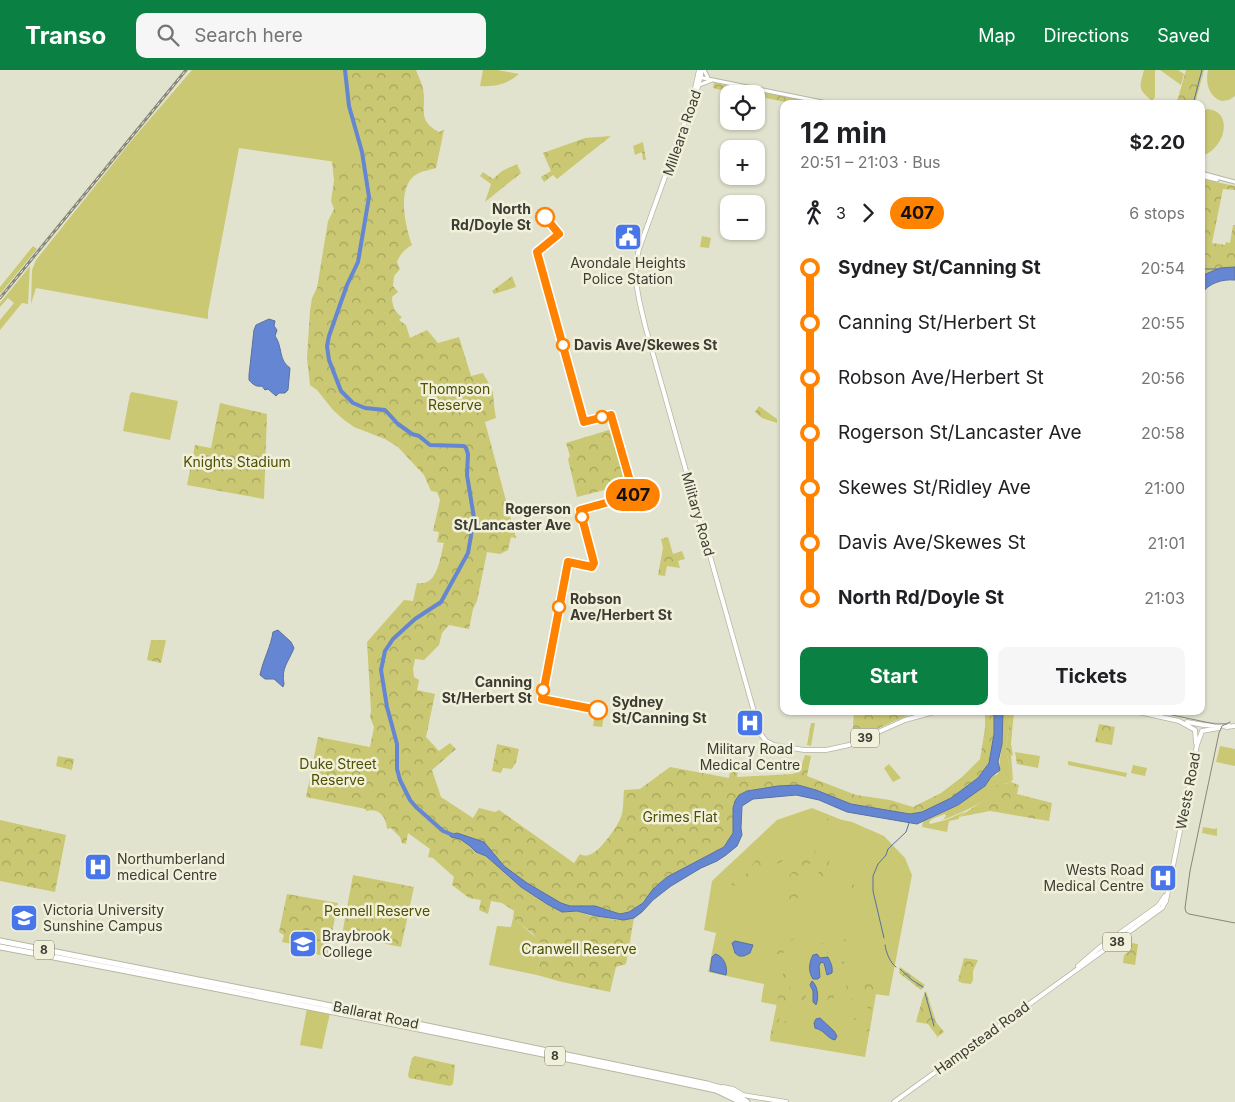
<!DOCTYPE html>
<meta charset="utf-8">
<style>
:root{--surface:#fff;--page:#f6f6f6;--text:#202124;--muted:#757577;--accent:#0b8043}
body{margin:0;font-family:Inter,sans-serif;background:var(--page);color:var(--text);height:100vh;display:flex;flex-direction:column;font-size:19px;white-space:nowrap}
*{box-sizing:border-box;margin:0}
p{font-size:16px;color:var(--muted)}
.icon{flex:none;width:28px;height:28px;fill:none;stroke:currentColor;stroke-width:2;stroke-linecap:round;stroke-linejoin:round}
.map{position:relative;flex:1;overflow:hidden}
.details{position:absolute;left:780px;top:30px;width:425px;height:615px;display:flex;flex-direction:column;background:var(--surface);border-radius:10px;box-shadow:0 1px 4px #0004}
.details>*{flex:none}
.badge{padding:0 10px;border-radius:16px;font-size:18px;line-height:32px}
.controls{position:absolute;left:720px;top:15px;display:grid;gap:10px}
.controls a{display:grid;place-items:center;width:45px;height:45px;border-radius:10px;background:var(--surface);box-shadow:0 1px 4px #0004;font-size:25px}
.map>.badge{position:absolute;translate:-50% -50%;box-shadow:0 0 0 2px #fff}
.legs{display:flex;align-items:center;gap:8px;height:55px;padding:0 20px;font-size:16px}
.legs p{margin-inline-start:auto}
.overview{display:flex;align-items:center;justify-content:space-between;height:85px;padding:0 20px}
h1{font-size:28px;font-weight:700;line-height:38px}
.primary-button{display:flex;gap:10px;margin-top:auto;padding:10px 20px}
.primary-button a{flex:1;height:58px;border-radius:10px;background:var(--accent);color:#fff;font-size:20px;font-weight:700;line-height:58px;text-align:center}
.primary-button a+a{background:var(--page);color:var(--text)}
ul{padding:0 20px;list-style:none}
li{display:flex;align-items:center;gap:18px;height:55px;font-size:19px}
li i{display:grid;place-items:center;width:8px;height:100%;margin:0 6px;background:currentColor}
li i::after{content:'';width:12px;height:12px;margin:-6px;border:4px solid;border-radius:50%;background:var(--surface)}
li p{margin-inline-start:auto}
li:first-child i{background:linear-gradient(#0000 50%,currentColor 0)}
li:last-child i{background:linear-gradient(currentColor 50%,#0000 0)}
header{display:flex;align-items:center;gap:30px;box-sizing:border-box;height:70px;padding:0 25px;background:var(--accent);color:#fff}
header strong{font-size:24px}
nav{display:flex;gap:28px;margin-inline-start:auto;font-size:18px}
.search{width:350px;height:45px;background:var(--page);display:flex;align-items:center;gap:12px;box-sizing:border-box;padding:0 18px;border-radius:10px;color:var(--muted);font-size:19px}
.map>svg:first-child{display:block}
.green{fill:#cac872}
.forest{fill:url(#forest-crowns)}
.water{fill:#6586d2;stroke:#5970a3}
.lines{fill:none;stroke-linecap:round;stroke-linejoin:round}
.stream{stroke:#5970a3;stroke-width:1}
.river{stroke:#6586d2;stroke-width:4}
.secondary-casing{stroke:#b6b6a3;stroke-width:5}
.primary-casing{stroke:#b6b6a3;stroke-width:5.5}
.highway-casing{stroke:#b6b6a3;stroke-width:7}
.secondary{stroke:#fff;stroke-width:3}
.primary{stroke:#fff;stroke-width:4}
.highway{stroke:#fff;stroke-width:5}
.tram{stroke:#868679;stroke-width:1}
.rail-casing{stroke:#868679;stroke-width:3}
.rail{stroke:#f0f0db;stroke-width:1;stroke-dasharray:4;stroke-linecap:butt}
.line-1-casing{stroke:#fff;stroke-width:11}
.line-1{stroke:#ff8200;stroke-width:8}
.stop-1-dot{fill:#fff;stroke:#ff8200;stroke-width:2.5}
.labels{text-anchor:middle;stroke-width:5;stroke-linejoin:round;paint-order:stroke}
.shield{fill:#f0f0db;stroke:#727266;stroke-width:1}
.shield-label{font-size:12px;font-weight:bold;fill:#3c3c34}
.street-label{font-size:14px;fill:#3c3c34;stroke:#f0f0db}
.stop-label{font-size:14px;font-weight:bold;fill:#3c3c34;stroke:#f0f0db;text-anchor:end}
.poi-label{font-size:14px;fill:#3c3c34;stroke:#f0f0db;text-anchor:start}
.park-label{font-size:14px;fill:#514f00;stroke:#f0f0db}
</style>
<header>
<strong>Transo</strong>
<div class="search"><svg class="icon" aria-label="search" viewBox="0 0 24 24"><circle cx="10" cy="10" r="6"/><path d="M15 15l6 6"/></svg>Search here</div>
<nav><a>Map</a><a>Directions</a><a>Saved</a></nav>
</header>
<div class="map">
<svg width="1235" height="1032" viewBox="0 0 1235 1032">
<defs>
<pattern id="forest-crowns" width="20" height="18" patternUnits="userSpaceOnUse" patternTransform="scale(1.25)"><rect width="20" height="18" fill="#cac872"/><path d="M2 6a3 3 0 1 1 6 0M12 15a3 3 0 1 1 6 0" fill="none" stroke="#a5a45e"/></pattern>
</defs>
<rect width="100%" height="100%" fill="#e2e3ce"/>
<!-- green -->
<path class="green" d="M192,0H345L349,36L364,96L239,78L208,242V249L36,218L31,234L32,200L36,190L132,70Z
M483,0H497L519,4C507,14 496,17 480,16Z
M1144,0H1155V27L1152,31C1138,19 1139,18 1144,0Z
M1160,0H1178L1184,4L1181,15Z
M1208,0H1235V26L1229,30L1222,31C1209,27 1205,13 1208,0Z
M1208,39C1235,42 1224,81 1201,86V41Z
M33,176L37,179L0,224V217Z
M30,196L28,234L22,233L0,260V250L14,233L8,228L0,237V233Z
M132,322L178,331L170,370L123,361L130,324Z
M1003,641H1011L1006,679L1012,710L1009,713L1003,714L1002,713C994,718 992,724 986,729C973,738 957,744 943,750L946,746L945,744L932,749L929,752L930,754L946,750L966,741L959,747V749L949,751L947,762L922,757L923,752L958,735L985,716L991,707L998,704L1002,674Z
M1220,676L1235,679V696L1216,692Z
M1068,691L1127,703L1126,707L1068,695Z
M1133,695L1147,698L1145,706L1131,703Z
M812,738L842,750L852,752L884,766L905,788L912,805L889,926L876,924L865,987L770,971L777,935L761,932L764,914L708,902L716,863L704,860L712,811L777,750Z
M1203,757L1214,759L1217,758V766L1202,763Z
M513,848C519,852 540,872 544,873L537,905L489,895L497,856L511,857Z
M307,938L330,943L322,979L300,975Z"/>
<!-- forest -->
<path class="forest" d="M345,0H416C418,6 422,13 423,19C427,39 416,50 439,62L444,60L436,98C430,100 422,101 417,104C396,116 405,156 412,175C405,179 400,184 397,192L400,199L394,206L393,216L398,222L392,227C392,236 395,243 402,247L399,250L406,255L410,268L427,260L438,273L459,267L471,306L483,303C486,309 491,316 493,323C494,331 494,340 496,348L485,352L516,468L511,467L508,480L500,484L487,482L477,531L473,539L469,559L449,555L442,563L439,575L424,590L415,589L413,599L414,607L419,610L417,620L435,624L426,667L439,681L450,673L456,679L432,700L441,727L473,748L479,738L495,742L499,740L574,793L580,784C584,786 587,786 591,784C600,781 618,756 621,747C624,739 623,728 624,720L640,719L670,697L729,708L730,701H733L735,691H740L737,707L793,704L800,700L805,685L811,686L807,706L856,725L890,730L913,737L941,723L962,707L980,689L985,658V641H994V664L989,693L978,708L951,728L922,742L910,744L851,734L816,720L798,715L778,716L747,721L739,725L733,735V764L724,777L667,807L653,819L643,833L629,842L620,844L595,836H570L561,833L534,821L462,766L451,767L460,769L470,776L476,782L486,786L521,817L547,834L565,842L577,841L588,845L617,850L634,848L626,894L616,897L610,922L562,912L537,905L544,873L540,872L532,863L513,848L514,841L502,833L491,831L488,844L479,840L481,830L469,828L452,815L454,807L433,788L428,787L430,779L408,763L406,774L402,773L400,767L391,758L387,759C386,746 379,738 366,741V739L306,727L318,667L370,677L374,657L370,647L371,641L367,572L404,530L413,531L417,513C438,517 440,487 444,473L437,472L439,462L433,461L440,430L437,422L431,421L424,405L398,377L385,369L354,357L343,349L333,340L317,320L310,315L307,288L310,241L312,228L317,218L328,151L334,139L331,131L334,111L332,91L364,95L349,36Z
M1186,0H1204L1195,34H1175L1177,32Z
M714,13L823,34H795L756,26V24H737L713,18Z
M611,66L557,109L553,105L544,112L541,107L551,101L543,83L585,68Z
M643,72L646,90H643L642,82L635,85L633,76Z
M517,94L521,103L485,132L491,114L480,106L483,102L493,109L502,101Z
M1201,109L1235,116V120L1223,119L1212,173L1225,175L1226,172L1230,173L1233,155H1235V197L1220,198L1201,206Z
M702,166L711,168L709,178L700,177Z
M512,206L516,217L494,224L492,221Z
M220,333L267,344L264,429L187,415L195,375L211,378Z
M759,336L777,349V353L762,348L755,342Z
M612,359L628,414L577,427L568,389L570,386L566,373Z
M668,467L673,484L682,481L685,489L678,491L680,498L667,496L665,506L658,505L663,478L661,469Z
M151,570H166L161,593L147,590Z
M854,641H921L906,646L852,670Z
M1011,641H1014L1011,674L1013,685L1011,686L1013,709L1011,712L1019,715L1017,724L1052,733L1049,751L990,741L959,747L987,728L995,717L1002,712L1004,714L1009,713L1012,710L1006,679Z
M595,645L604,646L602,657L593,656Z
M811,653H815L811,676L807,675Z
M1099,654L1115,657L1112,675L1095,672Z
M497,674L519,679L516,692L512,699L503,698L501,703L492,701Z
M1015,682L1040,686L1038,698L1017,694Z
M58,686L74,689L72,700L56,696Z
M889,694L901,708L893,712L884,698Z
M820,748L831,749V756L818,776L810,794L799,805L790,809L789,806L808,786L826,760L824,754H816L804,767L797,778L792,777C794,763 807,751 820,748Z
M0,750L66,765L55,822L0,811Z
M783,782L786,785L783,791L761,801L756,798L747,811L730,817C733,810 738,811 743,807C750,800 755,789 761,784L766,787L761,794L763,795Z
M830,784C831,791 826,803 821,808L822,816L821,823H819L818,803L823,799L827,785Z
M856,802L857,805L853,814L862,823L860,824L847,820L854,803Z
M353,805L414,817L401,877L342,865Z
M800,821L803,822L802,826L792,830L781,832L782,829Z
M287,824L338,833L327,887L316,884L317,877L304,875V872L299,871V867L293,866L292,874L282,872L284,865L279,862Z
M765,829L778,830L774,843H768L767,839L769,833Z
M825,858H828V860L806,870H800L801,867Z
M846,860L844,898L840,889Z
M835,863L828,883L824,884V877L820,875Z
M790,868H798L780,875L779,878L783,880L784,883L772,885L768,890V886L774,881L776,873Z
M1132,873L1138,874L1135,895L1123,893L1124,885L1131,880Z
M964,888L978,890L973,901V910L971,914L962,913L958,911Z
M783,889C790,903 792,910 789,926L771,969L770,967L784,899L782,892Z
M861,889L868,907L876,919L887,925L876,924L871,933L872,947L867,973L865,972C871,939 867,925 858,894L859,890Z
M900,897L925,915L921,920L899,903Z
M843,902H846L852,919L851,924L855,938L856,957Z
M832,918L835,919L833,935L836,943V947C828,940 824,926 832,918Z
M804,919C808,926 805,934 802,941H798L797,937L801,930L802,920Z
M926,921L936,952L944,962L936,968L937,966L928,954L916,952L923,927Z
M786,948L791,949L793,952H798V953L785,958L781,961Z
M415,986L455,995L453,1014L450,1016L409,1008L408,1005L412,988Z"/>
<!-- water -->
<path class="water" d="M1235,197V210C1222,209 1209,213 1201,224V206L1220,198Z
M269,249L275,251L274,256L277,260L275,266C283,277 278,290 290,298L288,320L285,323H279L276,326L268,319L265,320L262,316C257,317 253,315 249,310V305L254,260L256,255Z
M278,560L291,572L294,578C288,593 281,598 284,614L283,617L274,609H265L260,605C263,590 271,576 273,562Z
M994,641H1003L1002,674L998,692L1000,700L991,707L985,716L958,735L917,754L847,742L819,730L796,725L753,729L742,736L741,758L742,765L737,776L726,785L717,791L701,798L671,816L653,830L642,842L634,848L624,850L596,846L577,841L562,842L547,834L521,817L486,786L476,782L470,776L460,769L451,767L449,765L457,763L484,772L504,796L527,813L561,833L570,836H595L620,844L629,842L643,833L653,819L667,807L724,777L733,763V738L735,731L739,725L747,721L778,716L798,715L816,720L851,734L910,744L922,742L951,728L978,708L989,693L994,664Z
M735,871L753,875L750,883L744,886H739L735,883L732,873Z
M715,884C724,886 728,897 726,905L710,901L712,887Z
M817,884L820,888L828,887C830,892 833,895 832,903L827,905L824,893L821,892L819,896L820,907L818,909H813C808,902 809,892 813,885Z
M812,911C818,916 819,928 816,935L813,932V921L810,915Z
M820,948L834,961L837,966L835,970C826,968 826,961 815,958L814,953L816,949Z"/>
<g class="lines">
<!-- stream -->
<path class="stream" d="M1193,34L1202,0
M1201,199H1218
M884,868L873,821V806L878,794L886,785L888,779L906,762L909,753
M885,875C886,882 890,893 896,897
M900,899L912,910L923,917
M925,923L934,956"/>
<!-- river -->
<path class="river" d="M345,0L349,36L362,82L369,127L358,192L347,215L329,266L327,276L329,290L341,321L353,333L365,338L385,340L398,354L412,364L419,366L430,375L464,376L466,378L468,384L467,405L474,448L468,483L441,532L415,549L393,569L385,581L381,600L387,637L397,674V699L400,710L410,730L416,737L443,761L453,765"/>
<!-- secondary casing -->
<g class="secondary-casing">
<path id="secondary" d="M704,0L708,8
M698,7L832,34
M699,15L712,10
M1201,103L1235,112
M1201,106L1217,110"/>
</g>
<!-- primary casing -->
<g class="primary-casing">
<path id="primary" d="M699,0L692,32L639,179C632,209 639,230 646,259L760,663L766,671L774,675L804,680H826L849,675L905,650L938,641
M689,48L694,33L702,0
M1134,641L1179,651L1195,660L1196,673
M1187,652L1204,655L1229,656
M1226,657L1235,656
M1202,661L1219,658
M1078,896L1099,878L1158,836L1165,826
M723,1017L733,1019L743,1025L786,1032
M894,1032L1162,838L1166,831L1197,675L1202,661"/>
</g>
<!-- highway casing -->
<g class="highway-casing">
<path id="highway" d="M0,871L321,934L707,1014L728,1020L747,1032
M0,877C220,918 440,963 660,1008L716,1020L741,1032"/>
</g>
<!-- secondary -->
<use href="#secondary" class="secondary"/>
<!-- primary -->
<use href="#primary" class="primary"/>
<!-- highway -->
<use href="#highway" class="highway"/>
<!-- tram -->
<path class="tram" d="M1153,641L1215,654H1227
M1230,652L1222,656L1219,663L1190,801L1185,838L1186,842L1189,844L1235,853"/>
<!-- rail casing -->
<g class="rail-casing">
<path id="rail" d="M0,228L186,0"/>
</g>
<!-- rail -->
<use href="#rail" class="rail"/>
</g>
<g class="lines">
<!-- line-1 casing -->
<g class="line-1-casing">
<path id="line-1" d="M545,147L559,164L537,182L584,352L611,345L634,425L580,440L594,493L592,497L568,492L542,629L598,640"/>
</g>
<!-- line-1 -->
<use href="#line-1" class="line-1"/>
</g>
<!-- icons -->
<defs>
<g id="civic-square" transform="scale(1.4375)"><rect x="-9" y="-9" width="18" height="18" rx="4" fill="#4876e8" stroke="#f0f0db"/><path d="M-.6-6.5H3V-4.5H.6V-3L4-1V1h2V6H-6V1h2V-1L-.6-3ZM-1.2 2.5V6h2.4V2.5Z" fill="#fff"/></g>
<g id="hospital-square" transform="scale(1.4375)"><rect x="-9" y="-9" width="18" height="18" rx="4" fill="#4876e8" stroke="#f0f0db"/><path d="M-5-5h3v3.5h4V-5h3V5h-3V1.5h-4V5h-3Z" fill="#fff"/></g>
<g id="university-square" transform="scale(1.4375)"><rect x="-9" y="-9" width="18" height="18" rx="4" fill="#4876e8" stroke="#f0f0db"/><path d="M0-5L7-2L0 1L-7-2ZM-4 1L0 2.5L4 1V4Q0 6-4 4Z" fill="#fff"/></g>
<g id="school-square" transform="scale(1.4375)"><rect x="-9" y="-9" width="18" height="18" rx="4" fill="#4876e8" stroke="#f0f0db"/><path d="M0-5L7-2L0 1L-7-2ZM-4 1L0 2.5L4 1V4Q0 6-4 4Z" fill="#fff"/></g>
</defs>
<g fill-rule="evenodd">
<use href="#civic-square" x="628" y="167"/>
<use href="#hospital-square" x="750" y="653"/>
<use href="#hospital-square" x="98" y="797"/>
<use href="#hospital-square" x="1163" y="808"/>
<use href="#university-square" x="24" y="848"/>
<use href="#school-square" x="303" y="874"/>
</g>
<!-- markers -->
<g class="stop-1-dot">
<circle cx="545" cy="147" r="9"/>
<circle cx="563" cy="275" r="6"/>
<circle cx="602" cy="347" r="6"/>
<circle cx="582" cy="447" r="6"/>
<circle cx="559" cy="537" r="6"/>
<circle cx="543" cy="620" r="6"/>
<circle cx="598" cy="640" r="9"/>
</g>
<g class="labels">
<!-- shield labels -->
<g class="shield">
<rect x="851" y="658.5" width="28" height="19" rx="4"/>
<rect x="1103" y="862.5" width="28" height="19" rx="4"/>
<rect x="34" y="870.5" width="20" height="19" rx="4"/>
<rect x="545" y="976.5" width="20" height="19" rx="4"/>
</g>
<g class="shield-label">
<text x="865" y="672">39</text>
<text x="1117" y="876">38</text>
<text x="44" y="884">8</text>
<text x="555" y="990">8</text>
</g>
<!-- street labels -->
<g class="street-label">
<text transform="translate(682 63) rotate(-71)" y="5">Milleara Road</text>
<text transform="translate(698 444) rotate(74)" y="5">Military Road</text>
<text transform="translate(1188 721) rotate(-79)" y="5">Wests Road</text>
<text transform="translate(376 945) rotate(12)" y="5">Ballarat Road</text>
<text transform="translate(982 968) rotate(-36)" y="5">Hampstead Road</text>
</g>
<!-- stop labels -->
<g class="stop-label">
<text x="531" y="144">North<tspan x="531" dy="16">Rd/Doyle St</tspan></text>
<text x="574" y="280" text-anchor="start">Davis Ave/Skewes St</text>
<text x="571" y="444">Rogerson<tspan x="571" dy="16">St/Lancaster Ave</tspan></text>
<text x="570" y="534" text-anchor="start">Robson<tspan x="570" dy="16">Ave/Herbert St</tspan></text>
<text x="532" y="617">Canning<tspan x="532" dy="16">St/Herbert St</tspan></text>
<text x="612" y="637" text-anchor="start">Sydney<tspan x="612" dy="16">St/Canning St</tspan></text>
</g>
<!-- poi labels -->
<g class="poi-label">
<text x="628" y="198" text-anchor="middle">Avondale Heights<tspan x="628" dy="16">Police Station</tspan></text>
<text x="750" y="684" text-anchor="middle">Military Road<tspan x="750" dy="16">Medical Centre</tspan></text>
<text x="117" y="794">Northumberland<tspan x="117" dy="16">medical Centre</tspan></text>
<text x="1144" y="805" text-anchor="end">Wests Road<tspan x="1144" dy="16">Medical Centre</tspan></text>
<text x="43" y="845">Victoria University<tspan x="43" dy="16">Sunshine Campus</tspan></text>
<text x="322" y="871">Braybrook<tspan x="322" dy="16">College</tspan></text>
</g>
<!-- park labels -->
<g class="park-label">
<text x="455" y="324">Thompson<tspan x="455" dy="16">Reserve</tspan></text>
<text x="237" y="397">Knights Stadium</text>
<text x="338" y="699">Duke Street<tspan x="338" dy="16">Reserve</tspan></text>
<text x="680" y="752">Grimes Flat</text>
<text x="377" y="846">Pennell Reserve</text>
<text x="579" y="884">Cranwell Reserve</text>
</g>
</g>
</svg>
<div class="controls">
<a><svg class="icon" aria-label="locate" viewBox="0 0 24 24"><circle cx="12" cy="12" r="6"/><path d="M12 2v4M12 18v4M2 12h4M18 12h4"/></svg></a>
<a>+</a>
<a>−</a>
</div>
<b class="badge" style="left:633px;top:425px;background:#ff8200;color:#111">407</b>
<section class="details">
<div class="overview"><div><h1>12 min</h1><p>20:51 – 21:03 · Bus</p></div><b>$2.20</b></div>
<div class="legs"><svg class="icon" aria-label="walk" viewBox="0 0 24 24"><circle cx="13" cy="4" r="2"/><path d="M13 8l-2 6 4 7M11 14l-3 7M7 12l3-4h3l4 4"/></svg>3<svg class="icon" aria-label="forward" viewBox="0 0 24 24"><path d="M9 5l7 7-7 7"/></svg><b class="badge" style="background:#ff8200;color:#111">407</b><p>6 stops</p></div>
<ul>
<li><i style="color:#ff8200"></i><b>Sydney St/Canning St</b><p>20:54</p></li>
<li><i style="color:#ff8200"></i><span>Canning St/Herbert St</span><p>20:55</p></li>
<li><i style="color:#ff8200"></i><span>Robson Ave/Herbert St</span><p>20:56</p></li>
<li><i style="color:#ff8200"></i><span>Rogerson St/Lancaster Ave</span><p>20:58</p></li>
<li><i style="color:#ff8200"></i><span>Skewes St/Ridley Ave</span><p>21:00</p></li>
<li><i style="color:#ff8200"></i><span>Davis Ave/Skewes St</span><p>21:01</p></li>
<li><i style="color:#ff8200"></i><b>North Rd/Doyle St</b><p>21:03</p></li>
</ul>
<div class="primary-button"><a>Start</a><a>Tickets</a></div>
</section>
</div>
